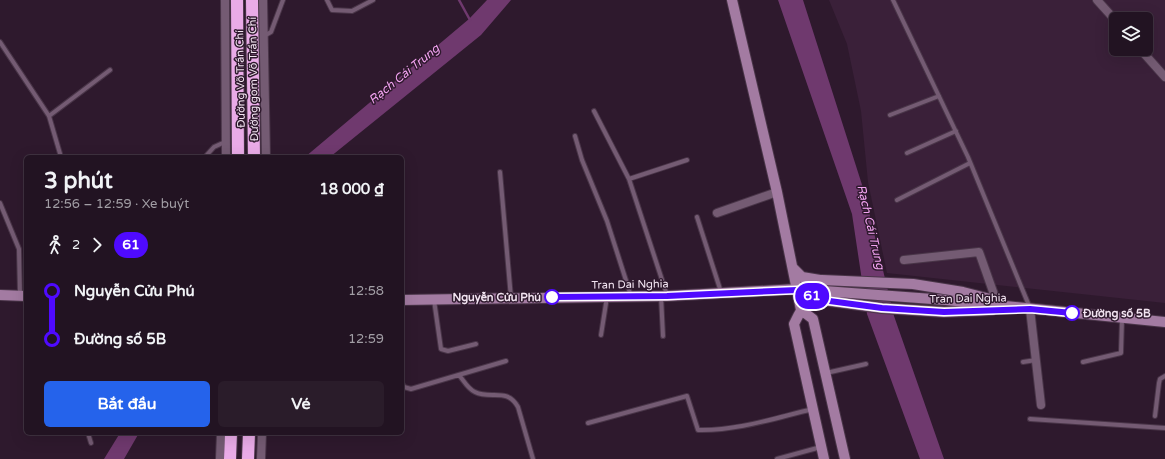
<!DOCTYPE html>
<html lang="vi">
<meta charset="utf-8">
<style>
:root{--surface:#221322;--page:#2a1c2a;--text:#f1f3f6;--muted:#a29ea5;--line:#3f3240;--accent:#2563eb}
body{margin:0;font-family:"Varela Round",sans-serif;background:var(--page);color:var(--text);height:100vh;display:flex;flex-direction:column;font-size:15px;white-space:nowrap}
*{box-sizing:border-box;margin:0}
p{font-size:13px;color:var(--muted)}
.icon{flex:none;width:22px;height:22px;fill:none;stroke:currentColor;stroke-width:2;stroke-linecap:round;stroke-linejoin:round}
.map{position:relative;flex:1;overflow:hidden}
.drawer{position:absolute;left:24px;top:155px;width:380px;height:280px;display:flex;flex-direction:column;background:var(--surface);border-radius:6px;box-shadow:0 4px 16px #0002,0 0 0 1px var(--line)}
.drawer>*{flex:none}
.badge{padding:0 8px;border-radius:13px;font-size:14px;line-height:26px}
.buttons{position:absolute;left:1109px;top:12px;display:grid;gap:8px}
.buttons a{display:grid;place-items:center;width:44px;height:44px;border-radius:6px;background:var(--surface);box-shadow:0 4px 16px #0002,0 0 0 1px var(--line);font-size:20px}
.map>.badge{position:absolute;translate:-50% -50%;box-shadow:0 0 0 2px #fff}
.legs{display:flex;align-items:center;gap:6px;height:44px;padding:0 20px;font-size:13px}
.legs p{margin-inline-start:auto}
.overview{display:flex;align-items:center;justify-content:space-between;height:68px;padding:0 20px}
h1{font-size:22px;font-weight:700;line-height:30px}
.primary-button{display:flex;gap:8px;margin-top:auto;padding:8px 20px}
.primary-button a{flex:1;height:46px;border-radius:6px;background:var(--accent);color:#fff;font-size:16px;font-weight:700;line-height:46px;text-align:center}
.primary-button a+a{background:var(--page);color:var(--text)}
ul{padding:0 20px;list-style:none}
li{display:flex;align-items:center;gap:14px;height:48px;font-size:15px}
li i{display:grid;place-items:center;width:6px;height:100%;margin:0 5px;background:currentColor}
li i::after{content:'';width:10px;height:10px;margin:-5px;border:3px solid;border-radius:50%;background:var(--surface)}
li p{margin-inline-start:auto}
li:first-child i{background:linear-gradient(#0000 50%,currentColor 0)}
li:last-child i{background:linear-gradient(currentColor 50%,#0000 0)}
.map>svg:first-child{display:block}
.built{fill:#3a2039;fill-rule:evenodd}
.water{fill:#6f396e}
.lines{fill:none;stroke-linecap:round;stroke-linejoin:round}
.stream{stroke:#6f396e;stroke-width:2.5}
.lane-casing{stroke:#493548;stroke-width:6}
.street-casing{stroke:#493548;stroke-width:10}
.secondary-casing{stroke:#493548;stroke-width:12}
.highway-casing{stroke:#493548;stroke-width:14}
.lane{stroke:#745b73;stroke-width:4}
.street{stroke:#745b73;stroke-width:8}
.secondary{stroke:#a37ba2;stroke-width:10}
.highway{stroke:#e9abe7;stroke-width:12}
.line-1-casing{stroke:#fff;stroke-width:9}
.line-1{stroke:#4f0aff;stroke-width:6}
.stop-1-dot{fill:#fff;stroke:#4f0aff;stroke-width:2}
.labels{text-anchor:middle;stroke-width:3;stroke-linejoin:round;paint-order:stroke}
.street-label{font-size:11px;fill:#f2e4f1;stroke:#2e192d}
.stop-label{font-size:11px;font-weight:bold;fill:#f2e4f1;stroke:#2e192d;text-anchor:end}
.water-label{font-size:12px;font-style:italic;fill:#f4a4f2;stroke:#2e192d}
</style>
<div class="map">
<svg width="1165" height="459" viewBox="0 0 1165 459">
<rect width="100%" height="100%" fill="#2e192d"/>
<!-- built -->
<path class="built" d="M829,0H1165V303L887,273L868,182L861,111L847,44ZM1116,19H1146V49H1116Z"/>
<!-- water -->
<path class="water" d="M487,0H511L481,35L330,157H305L469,19Z
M778,0H803L864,191L894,316L944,459H920L867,314L852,214Z
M120,433H139L124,459H104Z"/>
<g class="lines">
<!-- stream -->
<path class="stream" d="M459,0L470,20"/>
<!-- lane casing -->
<g class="lane-casing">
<path id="lane" d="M327,0L332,10L352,11L373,0
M893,0L968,157L1030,308
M264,36L271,32L283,0
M0,42L49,116L61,157
M594,111L629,179L667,295
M890,115L939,96
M49,116L110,70
M575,136L582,160L607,221L631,296
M907,153L956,131
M205,157L214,147L225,142
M500,172L511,298
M629,179L687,160
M897,200L970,163
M0,203L19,249L20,295
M697,217L721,292
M661,296L663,336
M434,300L441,349L448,351L476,344
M601,335L607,297
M1023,362L1036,360
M1083,362L1121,353L1122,319
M826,373L866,364
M459,375C464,381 468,389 475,392C491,400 507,387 518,407L533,459
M402,383L404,387L411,389L506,361
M1155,416L1159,383L1160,379L1165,376
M1030,419L1165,428
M588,423L687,396L698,430C737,431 775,418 813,409
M88,433L91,443
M777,459L821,447"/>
</g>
<!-- street casing -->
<g class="street-casing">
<path id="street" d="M225,0L226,157
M263,0L266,157
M1097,0L1116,21
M1140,49L1165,77
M717,213L777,192
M904,260L979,252L996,300
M1030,309L1041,405
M220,459L221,433
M261,459L262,433"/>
</g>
<!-- secondary casing -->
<g class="secondary-casing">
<path id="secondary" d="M732,0L777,192L801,310L813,319L845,459
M793,268L802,277L820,280
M801,288L822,280L913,284L963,292L994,300
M803,292L822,300L882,308L944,312L992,310
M0,295L26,296
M402,300L667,296L797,289L946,300L1165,322
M820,300C804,301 801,310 794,324L824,459"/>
</g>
<!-- highway casing -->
<g class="highway-casing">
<path id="highway" d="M237,0L238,157
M252,0L254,157
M230,459L231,433
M248,459L249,433"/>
</g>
<!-- lane -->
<use href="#lane" class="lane"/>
<!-- street -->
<use href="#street" class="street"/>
<!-- secondary -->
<use href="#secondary" class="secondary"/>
<!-- highway -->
<use href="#highway" class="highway"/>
</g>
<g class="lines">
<!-- line-1 casing -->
<g class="line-1-casing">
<path id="line-1" d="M552,297L667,296L797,290L822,300L882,308L944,312L1030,309L1072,313"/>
</g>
<!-- line-1 -->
<use href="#line-1" class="line-1"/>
</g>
<!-- markers -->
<g class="stop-1-dot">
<circle cx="552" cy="297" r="7"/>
<circle cx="1072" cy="313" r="7"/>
</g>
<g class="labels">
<!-- street labels -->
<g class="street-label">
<text transform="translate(240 79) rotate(-91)" y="4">Đường Võ Trần Chí</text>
<text transform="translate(253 79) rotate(-91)" y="4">Đường gom Võ Trần Chí</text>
<text transform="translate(630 284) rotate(-1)" y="4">Tran Dai Nghia</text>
<text transform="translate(968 298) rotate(-1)" y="4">Tran Dai Nghia</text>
</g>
<!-- stop labels -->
<g class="stop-label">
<text x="541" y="301">Nguyễn Cửu Phú</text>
<text x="1083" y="317" text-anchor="start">Đường số 5B</text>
</g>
<!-- water labels -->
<g class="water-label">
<text transform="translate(404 74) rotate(-39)" y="4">Rạch Cái Trung</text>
<text transform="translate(871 227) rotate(77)" y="4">Rạch Cái Trung</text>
</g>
</g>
</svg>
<div class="buttons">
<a><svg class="icon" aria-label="layers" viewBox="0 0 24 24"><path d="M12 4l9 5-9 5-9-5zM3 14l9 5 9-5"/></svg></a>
</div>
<b class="badge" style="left:812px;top:296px;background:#4f0aff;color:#fff">61</b>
<section class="drawer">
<div class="overview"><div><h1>3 phút</h1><p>12:56 – 12:59 · Xe buýt</p></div><b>18 000 ₫</b></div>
<div class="legs"><svg class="icon" aria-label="walk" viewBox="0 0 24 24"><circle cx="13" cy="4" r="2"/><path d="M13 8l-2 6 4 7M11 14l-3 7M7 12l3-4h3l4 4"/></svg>2<svg class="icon" aria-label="forward" viewBox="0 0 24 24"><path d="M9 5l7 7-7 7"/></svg><b class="badge" style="background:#4f0aff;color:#fff">61</b></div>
<ul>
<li><i style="color:#4f0aff"></i><b>Nguyễn Cửu Phú</b><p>12:58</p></li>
<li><i style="color:#4f0aff"></i><b>Đường số 5B</b><p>12:59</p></li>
</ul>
<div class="primary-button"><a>Bắt đầu</a><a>Vé</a></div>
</section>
</div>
